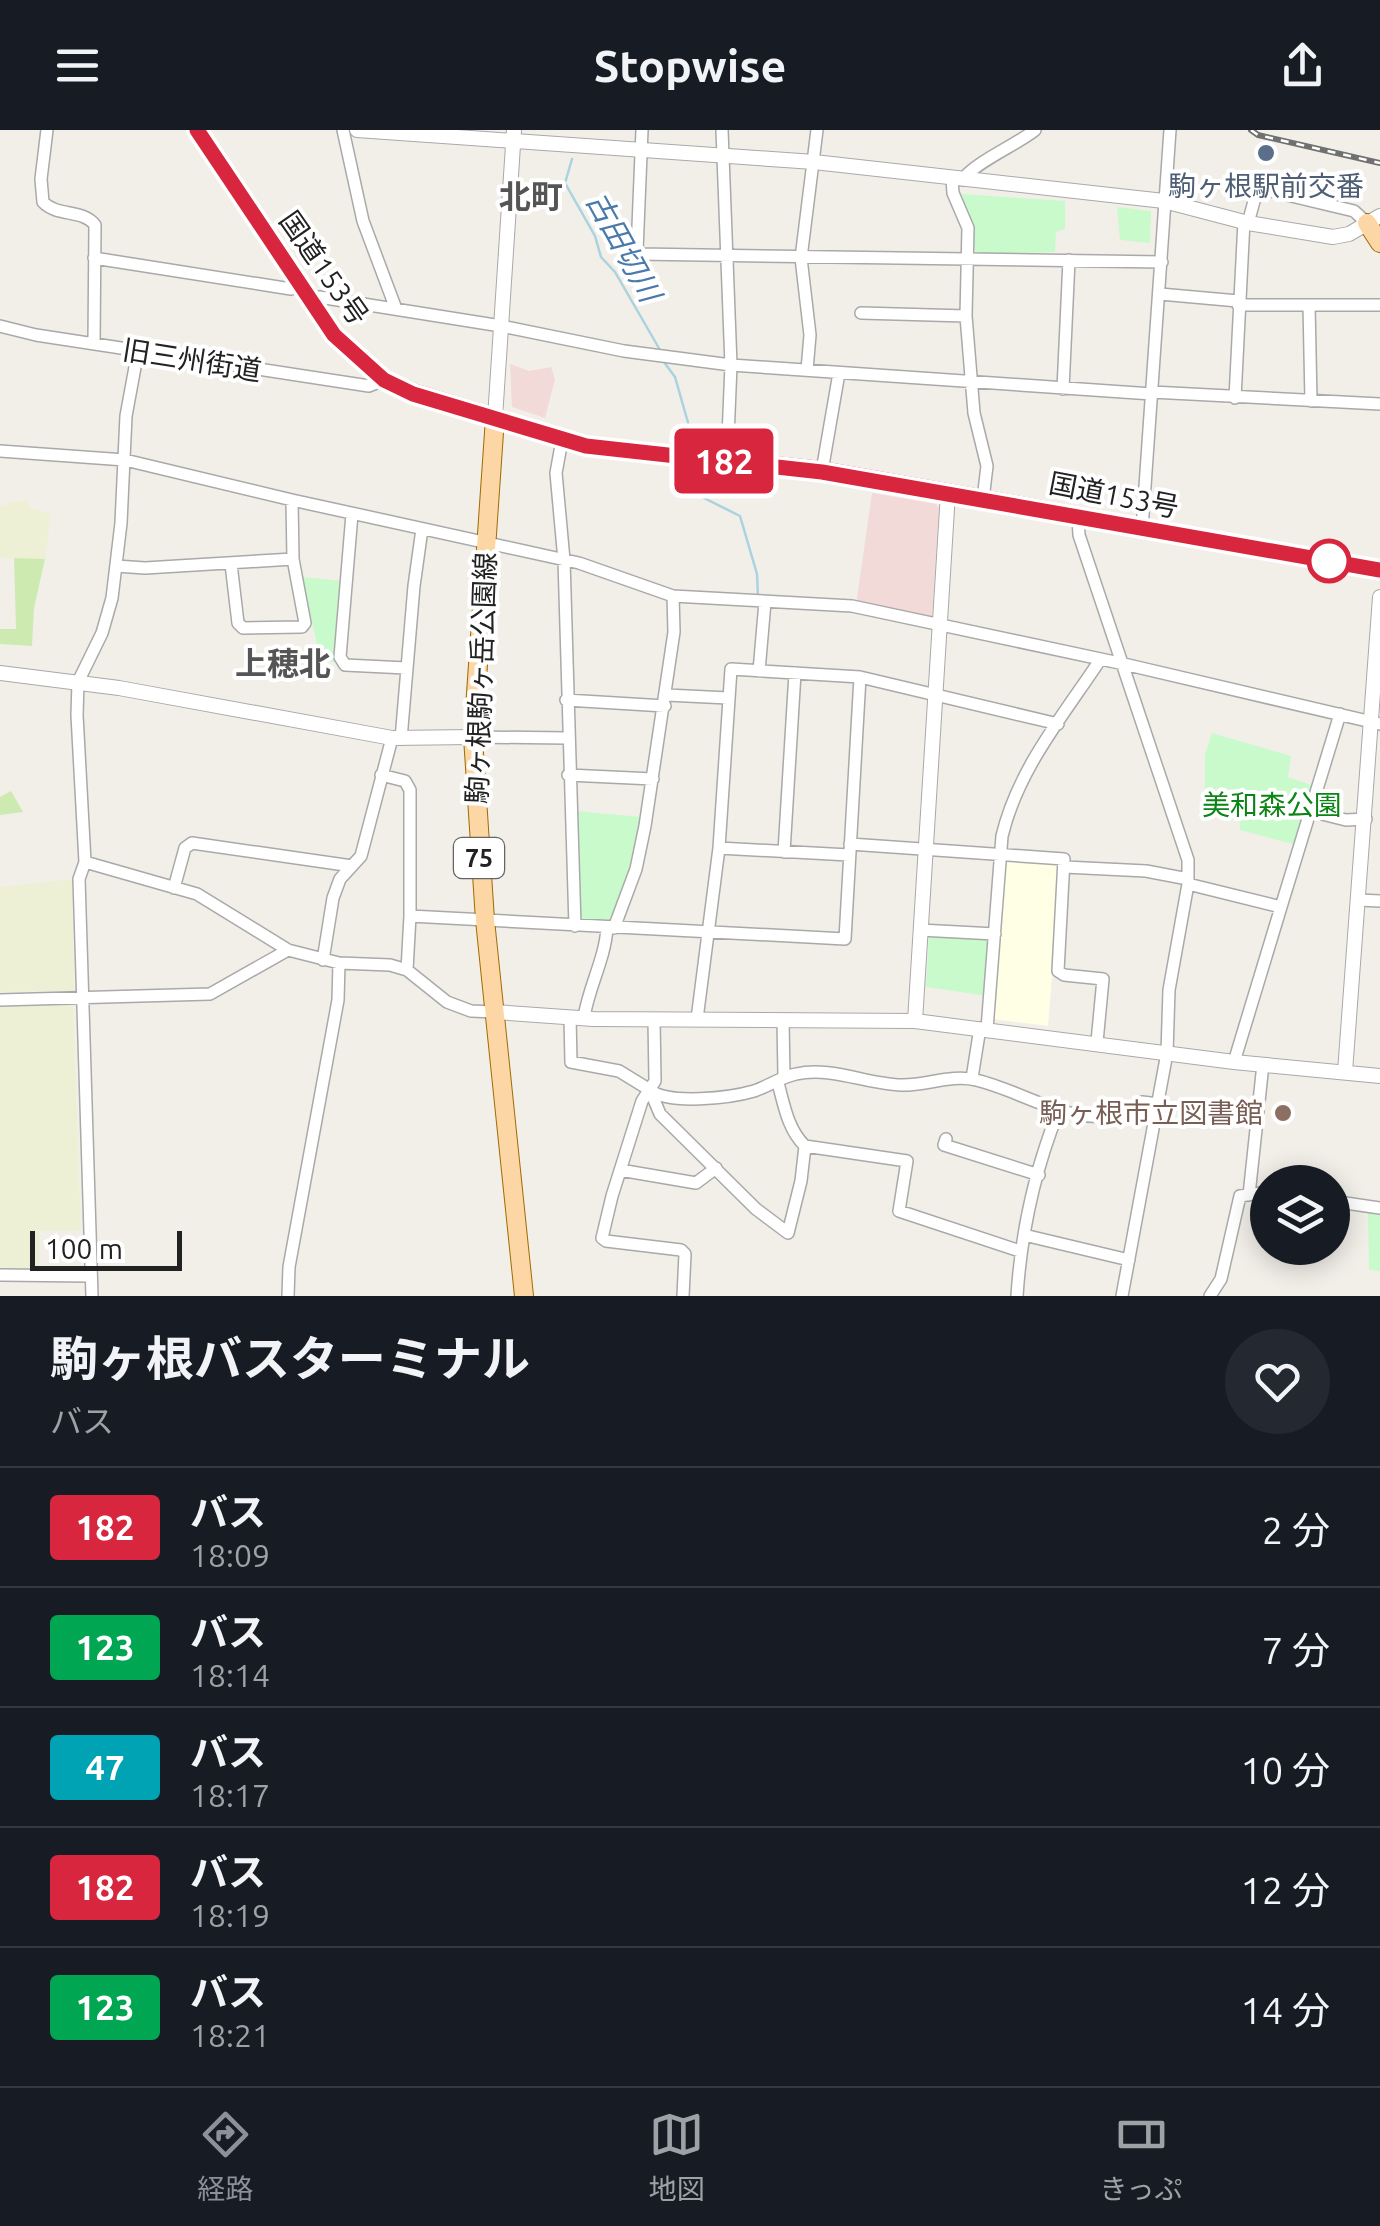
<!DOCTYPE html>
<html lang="ja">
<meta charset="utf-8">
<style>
:root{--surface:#171b24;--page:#242831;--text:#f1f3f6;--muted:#9ea1a6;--line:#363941;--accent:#8c9099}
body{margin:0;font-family:Ubuntu,"Noto Sans JP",sans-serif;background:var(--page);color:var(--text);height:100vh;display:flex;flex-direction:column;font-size:38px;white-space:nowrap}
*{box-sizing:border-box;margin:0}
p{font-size:32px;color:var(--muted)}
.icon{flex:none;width:55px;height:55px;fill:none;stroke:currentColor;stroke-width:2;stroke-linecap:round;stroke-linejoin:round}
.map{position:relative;height:1166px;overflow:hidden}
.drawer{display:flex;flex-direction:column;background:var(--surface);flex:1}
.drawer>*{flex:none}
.badge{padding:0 20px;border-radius:8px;font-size:35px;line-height:65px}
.controls{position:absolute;left:1250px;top:1035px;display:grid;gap:20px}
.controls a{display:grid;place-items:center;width:100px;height:100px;border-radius:50%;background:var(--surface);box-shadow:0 5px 25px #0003;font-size:50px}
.scale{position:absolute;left:30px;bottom:25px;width:152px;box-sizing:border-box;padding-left:10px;border:5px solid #222;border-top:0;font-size:28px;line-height:35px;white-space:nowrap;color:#222;-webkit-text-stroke:8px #fff;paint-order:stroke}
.map>.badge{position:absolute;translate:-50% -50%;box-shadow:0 0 0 5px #fff}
.round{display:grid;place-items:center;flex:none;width:105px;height:105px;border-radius:52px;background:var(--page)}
.head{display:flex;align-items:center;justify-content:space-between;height:170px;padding:0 50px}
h1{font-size:48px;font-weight:700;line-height:75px}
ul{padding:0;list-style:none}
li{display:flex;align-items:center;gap:30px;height:120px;padding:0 50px;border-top:2px solid var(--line)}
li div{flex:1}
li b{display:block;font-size:38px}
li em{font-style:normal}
li .badge{min-width:110px;font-weight:700;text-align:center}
header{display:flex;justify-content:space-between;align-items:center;height:130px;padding:0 50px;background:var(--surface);font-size:45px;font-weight:700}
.tabs{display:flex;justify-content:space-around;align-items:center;height:140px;border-top:2px solid var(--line);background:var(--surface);font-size:28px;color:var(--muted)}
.tabs a{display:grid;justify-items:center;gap:5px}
.tabs .active{color:var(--accent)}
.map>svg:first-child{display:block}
.commercial{fill:#f2dad9}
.education{fill:#ffffe5}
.farmland{fill:#eef0d5}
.grass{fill:#cdebb0}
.park{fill:#c8facc}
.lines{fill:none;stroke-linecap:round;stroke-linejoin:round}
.stream{stroke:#aad3df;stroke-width:2.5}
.minor-casing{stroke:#a9a9a9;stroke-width:14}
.tertiary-casing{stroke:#a9a9a9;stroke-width:16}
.primary-casing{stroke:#a06b00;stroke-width:20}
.trunk-casing{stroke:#dc2a67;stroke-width:20}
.minor{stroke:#fff;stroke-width:11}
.tertiary{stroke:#fff;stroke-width:14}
.primary{stroke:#fcd6a4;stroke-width:18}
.trunk{stroke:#f2b4a3;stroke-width:18}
.rail-casing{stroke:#707070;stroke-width:6}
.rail{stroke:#fff;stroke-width:2.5;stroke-dasharray:8;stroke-linecap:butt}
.line-casing{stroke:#fff;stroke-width:22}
.line{stroke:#d7263d;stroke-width:15}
.service-dot{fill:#5c6f8a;stroke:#fff;stroke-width:4}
.stop-dot{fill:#fff;stroke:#d7263d;stroke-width:5}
.education-dot{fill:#8d6e63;stroke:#fff;stroke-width:4}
.labels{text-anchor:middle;stroke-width:8;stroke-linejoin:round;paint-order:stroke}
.shield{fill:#fff;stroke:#646464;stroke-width:2.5}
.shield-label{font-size:25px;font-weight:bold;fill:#222}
.service-label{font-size:28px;fill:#4e5e75;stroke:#fff}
.street-label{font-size:28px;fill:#222;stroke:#fff}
.park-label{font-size:28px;fill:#0c8416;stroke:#fff}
.education-label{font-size:28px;fill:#785e54;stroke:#fff;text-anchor:end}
.water-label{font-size:30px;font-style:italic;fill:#4a7aab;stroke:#fff}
.quarter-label{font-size:32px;font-weight:bold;fill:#555;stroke:#fff}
</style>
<header><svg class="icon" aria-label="menu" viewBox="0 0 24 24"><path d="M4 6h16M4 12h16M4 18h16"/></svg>Stopwise<svg class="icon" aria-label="share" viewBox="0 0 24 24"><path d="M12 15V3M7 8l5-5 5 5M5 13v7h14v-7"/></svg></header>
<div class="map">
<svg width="1380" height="1166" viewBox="0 0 1380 1166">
<rect width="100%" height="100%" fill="#f2efe9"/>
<!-- commercial -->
<path class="commercial" d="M510,234L529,241L551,237L555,249L545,288L512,277Z
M872,363L936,374L939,378L932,489L856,475Z"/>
<!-- education -->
<path class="education" d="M1009,729L1056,731L1061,737L1048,896L991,889L1004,734Z"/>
<!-- farmland -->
<path class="farmland" d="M27,369L30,378L51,384L45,429L0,428V376Z
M72,749L74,861L0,862V757Z
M73,875L81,1101H39V1140L0,1139V877Z"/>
<!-- grass -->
<path class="grass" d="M14,428L45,429L34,478L32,516L0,514V499H16Z
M11,661L23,682L0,685V667Z"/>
<!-- park -->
<path class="park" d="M962,64L1065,71V99L1056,102L1055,122L976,124Z
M1117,77L1151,81L1150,113L1120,110Z
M302,447L343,451L335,532H321Z
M1212,603L1291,626L1288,647L1314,656L1296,715L1240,700L1238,659H1205V624Z
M574,681L642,687L631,737L611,790L607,793L582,791L578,785Z
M929,804L987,808L991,813L988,866L926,857Z
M1368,1083L1380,1085V1141L1369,1140Z"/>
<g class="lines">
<!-- stream -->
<path class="stream" d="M572,29L565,53L595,106L601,127L615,142L660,220
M664,232L675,247L695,317
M693,345L694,363L740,386L757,444L758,467"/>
<!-- minor casing -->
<g class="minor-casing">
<path id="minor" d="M47,0L41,49L43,72C57,87 83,79 95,95L94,214
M343,0L363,91L396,179
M642,0L637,121L639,124L1162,132
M722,0L731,235L727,331
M952,49L953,63L968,98L966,186L974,283L987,336L983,369
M963,50C970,35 1018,14 1035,0
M1248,93L1256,64L1262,59L1354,81L1367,93
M94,128L291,159L299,154
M1160,164L1238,171
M311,171L319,167L501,196L624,221L731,235L1152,264
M1238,175H1380
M1309,175L1311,271
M861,183L966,186
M0,196L36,205L369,256L384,250
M138,221L126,286L121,393L112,468L102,503L78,552L77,585L85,732L197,764L288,820L339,833L390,835L407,840L447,872L471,881L495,882
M807,240L810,205L801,128L817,0
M1063,259L1069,130
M1152,262L1380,274
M1235,268L1244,91
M562,310L556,343L564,430L575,796
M0,321L125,330L292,370L579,433L673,466L852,476L1124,534L1380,594
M822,341L839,243
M352,384L340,527L345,535L406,538
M1078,387L1079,405L1188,730V754L1169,860L1167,923L1122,1166
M1142,399L1170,0
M231,434L238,493L243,498L302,497L305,493L293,429
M116,436L145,438L293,429L292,370
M759,541L765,472
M667,565L728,568
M566,570L665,576
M473,607L567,608
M401,609L414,456L422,399
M381,645L405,651L410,660V786L407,840
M568,645L653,649
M1310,681L1346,690L1366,689
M850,714L1064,729L1058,841L1064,845L1103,849L1097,912
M719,718L849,725
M784,722L795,543
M85,732L79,749L92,1166
M1065,737L1146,741L1188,749
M1188,754L1281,777L1340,584
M174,758L185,718L192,713L352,736
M1359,770L1380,771
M410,786L845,809L860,547
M614,798L636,739L645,696L674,502L673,466
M920,800L995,804
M323,830L333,768L340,749L361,726L392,608
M0,870L210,864L288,820
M570,887L571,932L619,941L650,960L660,984L756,1079L788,1103L801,1051L805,1016
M584,887C589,856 605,829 607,798
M654,889L655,951L642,971L612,1066L602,1108L606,1111L681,1120L685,1124L683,1166
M697,889L719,718L731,539L860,547L1058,594
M783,890L784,947
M987,899L1002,706C1018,639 1063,586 1100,530
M1234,932L1281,777
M972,948L980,898
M778,953C784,975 788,1000 805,1016L907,1031L899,1081L1020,1121
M650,960C669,975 730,968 754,961C769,956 781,947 796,944C831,936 866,954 901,955C925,956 951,944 976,950C1024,961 1071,998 1123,983C1129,981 1135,975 1142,972L1159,974
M946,1009L944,1015L1039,1045
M620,1040L696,1053L716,1038
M1249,1065L1263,934
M1332,1071L1380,1078
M1024,1105L1129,1130
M0,1145L91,1146
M288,1166L289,1137L338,870L339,833
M1017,1166C1021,1104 1035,1040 1058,982
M1210,1166L1221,1149L1240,1066L1268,1062"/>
</g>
<!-- tertiary casing -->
<g class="tertiary-casing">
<path id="tertiary" d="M357,0L814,32L1164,71L1248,93L1333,107L1349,104L1380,86
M495,288L514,0
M0,543L119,558L392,608L473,607
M495,882L593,889L915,891L1234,932L1380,946
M915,891L948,363
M1345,942L1380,467"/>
</g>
<!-- primary casing -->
<g class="primary-casing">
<path id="primary" d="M1367,93L1380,113
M495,288L473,607L485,790L524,1166"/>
</g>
<!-- trunk casing -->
<g class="trunk-casing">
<path id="trunk" d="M197,0L334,205L384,250L413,263L586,316L822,341L1380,440"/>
</g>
<!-- minor -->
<use href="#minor" class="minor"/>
<!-- tertiary -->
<use href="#tertiary" class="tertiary"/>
<!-- primary -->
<use href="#primary" class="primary"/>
<!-- trunk -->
<use href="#trunk" class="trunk"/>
<!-- rail casing -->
<g class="rail-casing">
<path id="rail" d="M1251,0L1258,5L1380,33"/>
</g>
<!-- rail -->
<use href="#rail" class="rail"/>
</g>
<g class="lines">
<!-- line casing -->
<g class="line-casing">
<path id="line" d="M197,0L334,205L384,250L413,264L586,316L822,342L1380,440"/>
</g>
<!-- line -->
<use href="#line" class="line"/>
</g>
<!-- markers -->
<circle class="service-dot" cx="1266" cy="23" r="10"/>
<circle class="stop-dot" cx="1329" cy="431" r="20"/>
<circle class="education-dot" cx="1283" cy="983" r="10"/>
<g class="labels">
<!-- shield labels -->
<rect class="shield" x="454" y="708" width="50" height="40" rx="8"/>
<g class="shield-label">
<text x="479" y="737">75</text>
</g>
<!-- service labels -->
<g class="service-label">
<text x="1266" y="66">駒ヶ根駅前交番</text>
</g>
<!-- street labels -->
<g class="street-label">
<text transform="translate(324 138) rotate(55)" y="10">国道153号</text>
<text transform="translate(192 230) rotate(9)" y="10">旧三州街道</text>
<text transform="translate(1114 365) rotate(11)" y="10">国道153号</text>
<text transform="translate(481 548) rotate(-88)" y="10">駒ヶ根駒ヶ岳公園線</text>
</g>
<!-- park labels -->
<g class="park-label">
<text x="1272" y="685">美和森公園</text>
</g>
<!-- education labels -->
<g class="education-label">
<text x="1263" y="993">駒ヶ根市立図書館</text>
</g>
<!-- water labels -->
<g class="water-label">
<text transform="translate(623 117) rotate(61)" y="10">古田切川</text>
</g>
<!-- quarter labels -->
<g class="quarter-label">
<text x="531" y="78">北町</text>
<text x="283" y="545">上穂北</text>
</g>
</g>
</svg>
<div class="controls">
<a><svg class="icon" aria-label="layers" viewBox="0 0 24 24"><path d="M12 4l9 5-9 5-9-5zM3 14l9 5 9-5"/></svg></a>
</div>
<div class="scale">100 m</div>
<b class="badge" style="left:724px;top:331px;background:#d7263d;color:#fff">182</b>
</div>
<section class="drawer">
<div class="head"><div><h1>駒ヶ根バスターミナル</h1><p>バス</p></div><a class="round"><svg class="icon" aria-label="heart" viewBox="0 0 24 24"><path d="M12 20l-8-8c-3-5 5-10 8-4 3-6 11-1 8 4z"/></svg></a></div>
<ul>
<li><span class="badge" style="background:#d7263d;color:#fff">182</span><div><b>バス</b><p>18:09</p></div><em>2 分</em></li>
<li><span class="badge" style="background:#00a651;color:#fff">123</span><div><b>バス</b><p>18:14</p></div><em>7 分</em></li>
<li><span class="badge" style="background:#00a3b4;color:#fff">47</span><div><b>バス</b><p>18:17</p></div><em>10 分</em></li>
<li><span class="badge" style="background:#d7263d;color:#fff">182</span><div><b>バス</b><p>18:19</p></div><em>12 分</em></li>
<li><span class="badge" style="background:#00a651;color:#fff">123</span><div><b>バス</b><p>18:21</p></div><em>14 分</em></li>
</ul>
</section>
<nav class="tabs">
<a class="active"><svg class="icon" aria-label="directions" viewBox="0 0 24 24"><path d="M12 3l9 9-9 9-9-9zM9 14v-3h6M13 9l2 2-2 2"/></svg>経路</a>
<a><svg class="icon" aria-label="map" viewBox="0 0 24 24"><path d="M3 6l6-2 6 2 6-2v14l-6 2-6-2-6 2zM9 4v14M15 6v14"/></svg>地図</a>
<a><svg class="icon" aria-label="tickets" viewBox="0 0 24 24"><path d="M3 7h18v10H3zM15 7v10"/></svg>きっぷ</a>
</nav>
